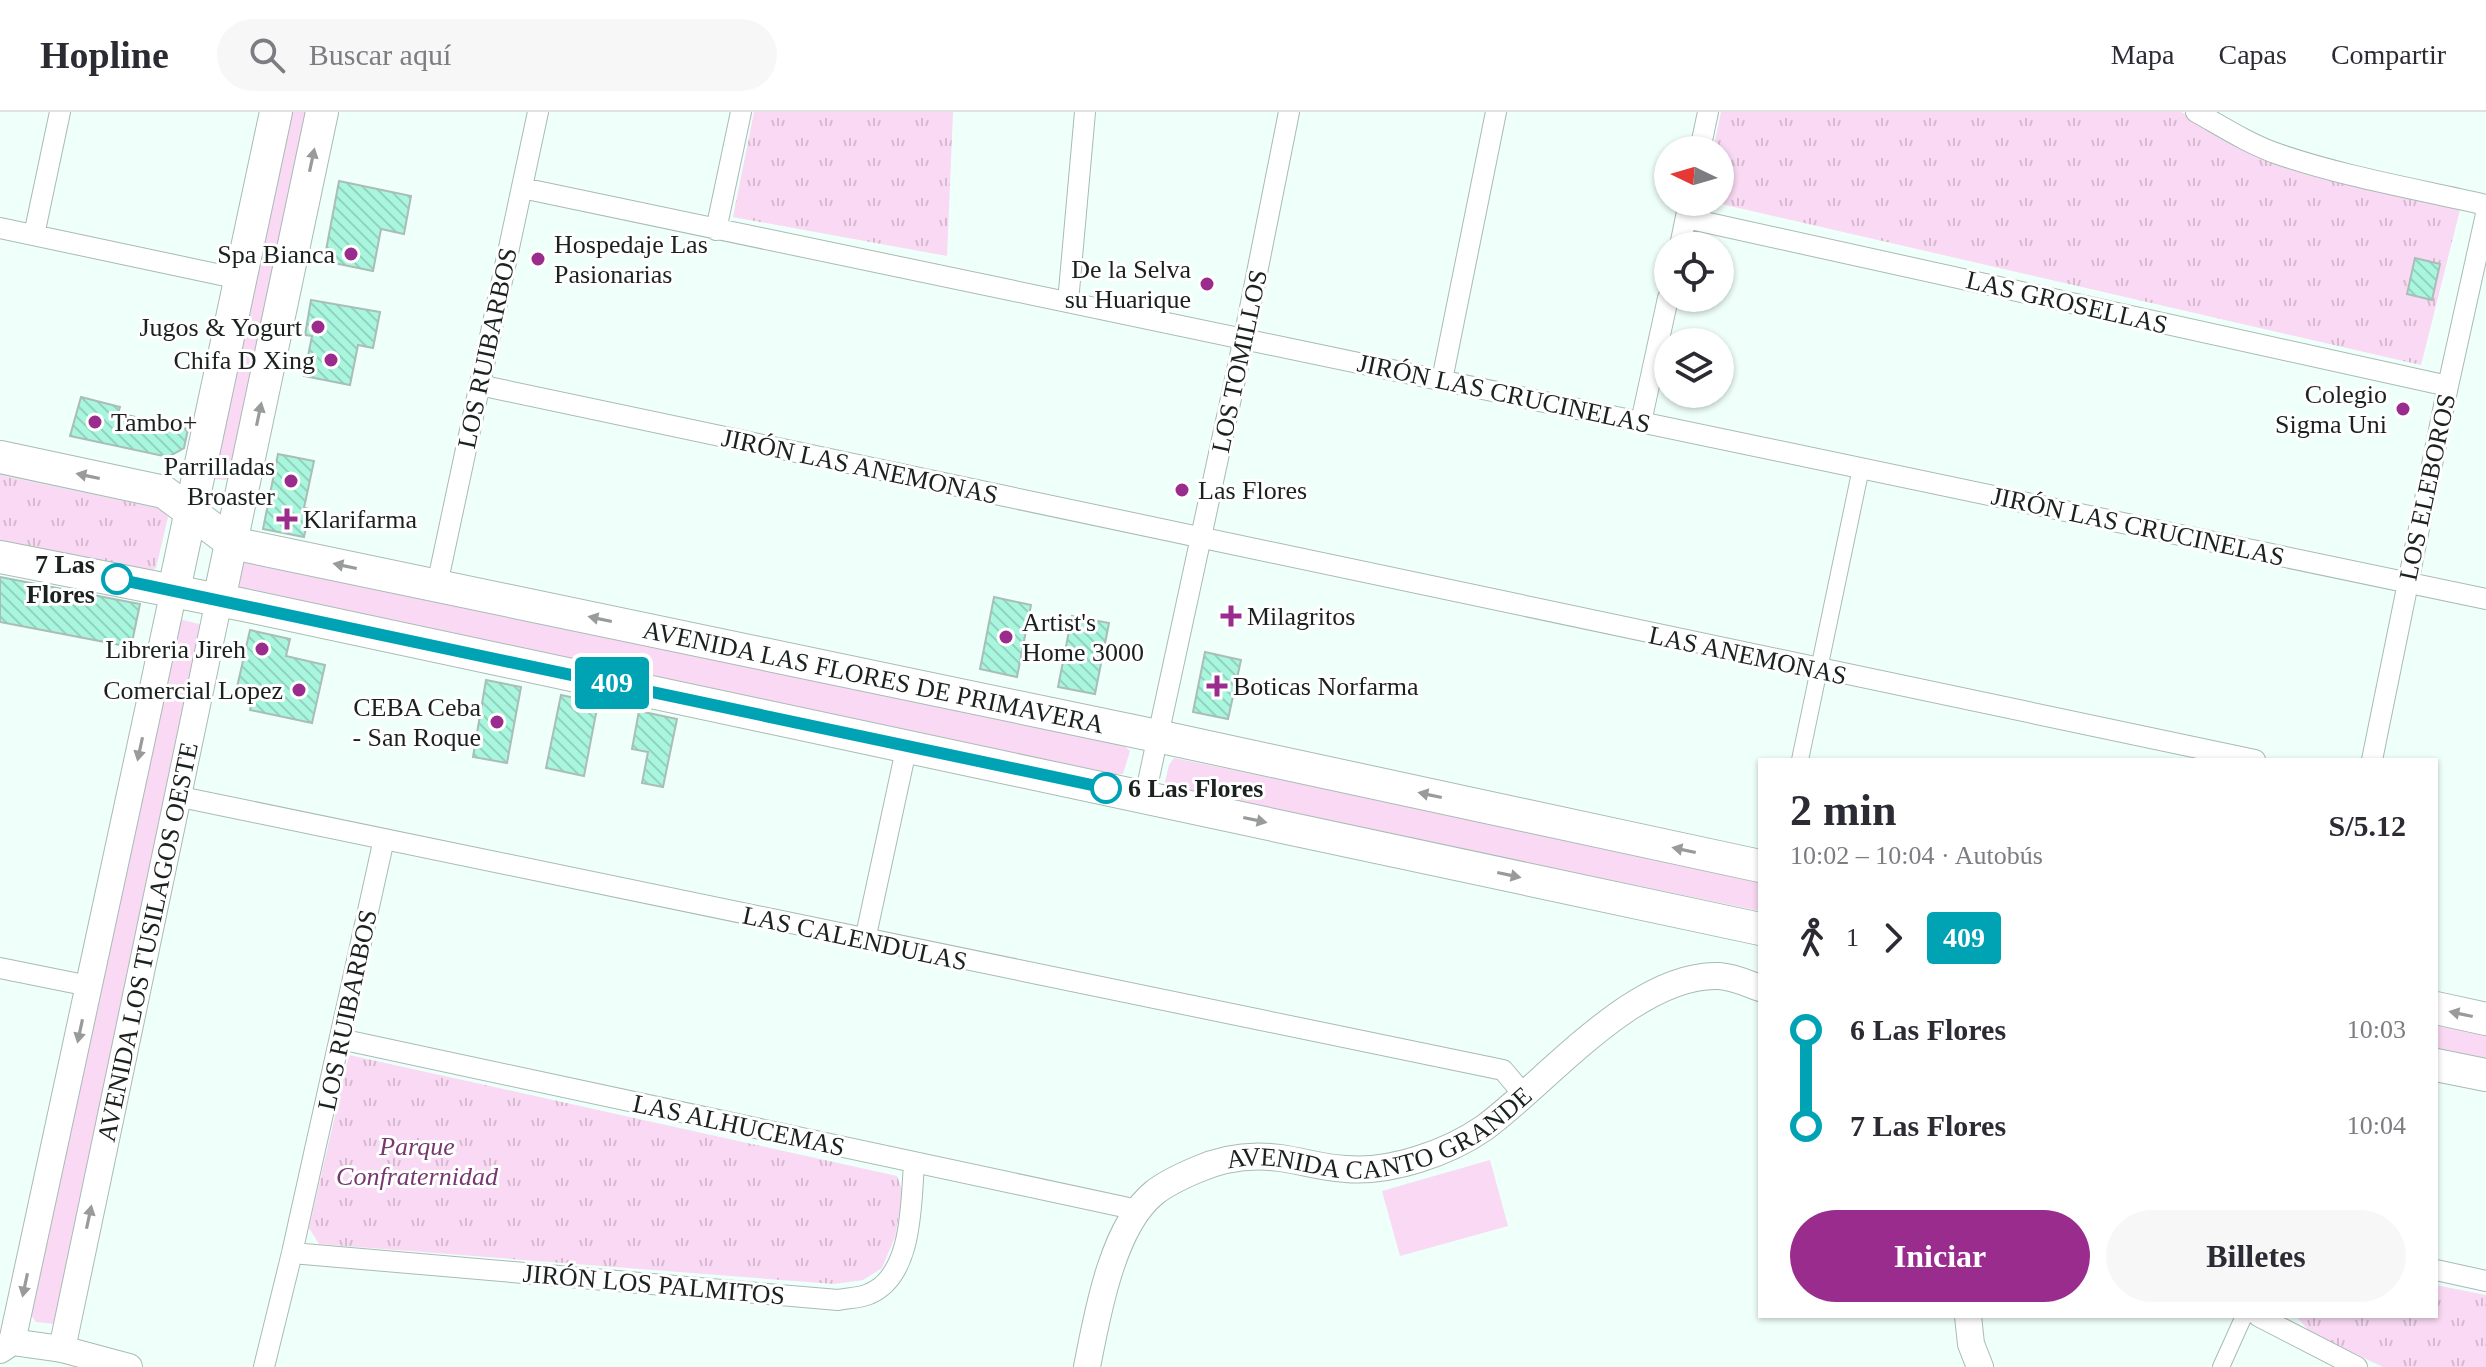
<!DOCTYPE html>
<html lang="es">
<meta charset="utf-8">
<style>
:root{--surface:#fff;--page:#f7f7f7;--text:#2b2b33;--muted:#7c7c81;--line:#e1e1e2;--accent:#992c8d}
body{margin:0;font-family:Georgia,serif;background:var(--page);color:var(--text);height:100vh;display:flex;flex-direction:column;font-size:30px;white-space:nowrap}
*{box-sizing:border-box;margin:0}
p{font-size:26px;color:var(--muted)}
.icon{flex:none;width:44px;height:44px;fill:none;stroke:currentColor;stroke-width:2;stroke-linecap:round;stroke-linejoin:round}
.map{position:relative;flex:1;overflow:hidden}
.details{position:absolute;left:1758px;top:646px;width:680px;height:560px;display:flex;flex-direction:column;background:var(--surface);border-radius:0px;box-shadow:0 2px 6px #0004}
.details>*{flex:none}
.badge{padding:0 16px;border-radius:6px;font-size:28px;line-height:52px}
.needle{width:52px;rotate:275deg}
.fabs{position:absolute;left:1654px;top:24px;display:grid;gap:16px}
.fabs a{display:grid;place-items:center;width:80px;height:80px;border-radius:50%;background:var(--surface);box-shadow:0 2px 6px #0004;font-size:40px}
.map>.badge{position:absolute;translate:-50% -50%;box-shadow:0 0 0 4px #fff}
.legs{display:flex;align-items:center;gap:12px;height:88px;padding:0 32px;font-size:26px}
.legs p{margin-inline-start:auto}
.headline{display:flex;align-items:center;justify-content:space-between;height:136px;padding:0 32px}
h1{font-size:44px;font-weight:800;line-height:60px}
.cta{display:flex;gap:16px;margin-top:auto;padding:16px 32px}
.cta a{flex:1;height:92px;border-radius:48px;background:var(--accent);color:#fff;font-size:32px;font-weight:800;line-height:92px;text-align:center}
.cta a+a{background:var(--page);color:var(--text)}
ul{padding:0 32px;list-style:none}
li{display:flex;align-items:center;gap:28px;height:96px;font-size:30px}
li i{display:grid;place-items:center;width:12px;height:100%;margin:0 10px;background:currentColor}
li i::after{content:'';width:20px;height:20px;margin:-10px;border:6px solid;border-radius:50%;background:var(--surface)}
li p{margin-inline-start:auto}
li:first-child i{background:linear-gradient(#0000 50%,currentColor 0)}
li:last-child i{background:linear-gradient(currentColor 50%,#0000 0)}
header{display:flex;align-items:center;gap:48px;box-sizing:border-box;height:112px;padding:0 40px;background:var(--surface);border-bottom:2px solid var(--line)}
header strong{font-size:38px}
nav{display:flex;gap:44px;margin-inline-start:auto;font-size:28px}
.search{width:560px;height:72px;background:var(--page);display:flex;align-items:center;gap:20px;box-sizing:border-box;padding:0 28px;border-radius:44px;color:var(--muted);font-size:30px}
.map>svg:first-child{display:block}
.grass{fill:#f9d9f3}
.park{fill:url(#park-tufts)}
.building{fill:url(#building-back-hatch);stroke:#aabdb7;stroke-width:2}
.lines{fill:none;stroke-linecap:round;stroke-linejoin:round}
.pedestrian-casing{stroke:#a8bbb5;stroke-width:18}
.minor-casing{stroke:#a8bbb5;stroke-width:22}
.tertiary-casing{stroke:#a8bbb5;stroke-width:28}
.primary-casing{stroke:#a8bbb5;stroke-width:34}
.pedestrian{stroke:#fff;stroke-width:16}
.minor{stroke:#fff;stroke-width:20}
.tertiary{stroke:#fff;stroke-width:26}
.primary{stroke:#fff;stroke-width:32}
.oneway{fill:#989b9a}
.line-1-casing{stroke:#fff;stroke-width:18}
.line-1{stroke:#00a3b4;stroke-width:12}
.poi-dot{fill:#992c8d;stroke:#fff;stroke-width:3}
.stop-1-dot{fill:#fff;stroke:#00a3b4;stroke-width:4}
.labels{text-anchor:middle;stroke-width:6;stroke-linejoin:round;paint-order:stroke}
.poi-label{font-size:26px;fill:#1a211f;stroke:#fff;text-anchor:end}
.street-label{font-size:26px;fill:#1a211f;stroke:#fff}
.stop-label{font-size:26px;font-weight:bold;fill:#1a211f;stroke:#fff;text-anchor:end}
.park-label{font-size:26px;font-style:italic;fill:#76386e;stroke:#fff}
</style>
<header>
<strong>Hopline</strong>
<div class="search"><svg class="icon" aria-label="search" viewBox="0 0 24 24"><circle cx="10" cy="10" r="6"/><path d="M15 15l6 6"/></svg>Buscar aquí</div>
<nav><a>Mapa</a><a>Capas</a><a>Compartir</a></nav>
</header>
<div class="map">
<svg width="2486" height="1255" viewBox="0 0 2486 1255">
<defs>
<pattern id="park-tufts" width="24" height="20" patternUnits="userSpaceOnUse" patternTransform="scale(2)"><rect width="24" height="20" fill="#f9d9f3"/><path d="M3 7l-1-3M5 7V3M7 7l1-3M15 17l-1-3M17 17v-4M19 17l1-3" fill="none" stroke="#d5bad0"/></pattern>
<pattern id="building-back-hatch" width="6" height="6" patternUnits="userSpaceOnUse" patternTransform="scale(2)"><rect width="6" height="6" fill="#a9f6de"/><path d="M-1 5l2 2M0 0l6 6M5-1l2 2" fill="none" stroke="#91d3be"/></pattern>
</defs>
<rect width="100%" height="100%" fill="#effff9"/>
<!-- grass -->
<path class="grass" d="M287,0H306L229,365L226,368L214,367Z
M243,448L1122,632L1130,639L1123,662H1115L239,477Z
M179,507L207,514L56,1208L54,1212L36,1210L31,1203Z
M1174,646L1760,765V799L1175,678L1168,676L1165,670L1169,653Z
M2436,905L2486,915V948L2436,937Z
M1490,1048L1508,1114L1400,1144L1382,1079Z"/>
<!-- park -->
<path class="park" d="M754,0H953L947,144L733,105Z
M1721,0H2181C2266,50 2365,72 2460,98L2421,253L1713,90H1720V38H1713Z
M0,363L162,397L168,405L156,456L150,460L0,428Z
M349,943L897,1064L903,1080L895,1125L882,1156L863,1168L834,1172L319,1132L309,1116Z
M2436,1173L2486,1183V1255H2383L2311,1221L2296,1204H2436Z"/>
<!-- building -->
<path class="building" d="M339,69L411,84L404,122L381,117L373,159L324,149Z
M2415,146L2440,152L2432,188L2407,182Z
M311,188L380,200L373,236L358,233L350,273L304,264L312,224L305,223Z
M81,285L120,295L118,301L188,317L184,336L168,345L70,324Z
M278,342L314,349L304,396L310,397L304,425L263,417Z
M0,465L140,492L131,535L0,510Z
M994,485L1031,493L1017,565L980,557Z
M1072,504L1109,511L1095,582L1058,575Z
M250,518L290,527L286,544L325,553L312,611L250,598L253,587L235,584Z
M1205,540L1241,548L1228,607L1193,600Z
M486,568L521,575L507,651L473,645Z
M561,583L598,591L584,664L546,656Z
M639,599L677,607L663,675L642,671L648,640L632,637Z"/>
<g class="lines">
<!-- pedestrian casing -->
<g class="pedestrian-casing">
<path id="pedestrian" d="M1800,648L1861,356
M2221,1255L2244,1204"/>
</g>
<!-- minor casing -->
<g class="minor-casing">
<path id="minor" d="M2196,0C2223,15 2249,32 2278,42C2345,65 2417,77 2486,93
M1700,38L1708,0
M522,76L2486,487
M1686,106L2448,274
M0,116L240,167
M716,118L741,0
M34,123L60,0
M1680,134L1689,90
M1068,190L1085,0
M1442,268L1496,0
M479,273L2255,648
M1641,310L1668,186
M437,473L538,0
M2372,648L2448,274L2486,102
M176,684L1503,958L1524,983
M1145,684L1244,226L1289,0
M865,828L907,633
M0,856L89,874
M340,927L1138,1098
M292,1141L838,1188C848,1186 860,1186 869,1182C913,1164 911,1091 914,1051
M2436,1158L2486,1169
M2258,1204L2357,1255
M264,1255L292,1141L384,727"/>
</g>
<!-- tertiary casing -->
<g class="tertiary-casing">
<g id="tertiary">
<path d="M1968,1204L1971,1232L1980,1255"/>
<path d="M12,1230L174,478"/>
<path id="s1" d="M62,1237L219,488"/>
<path d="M0,1238L12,1230L62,1237L129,1255"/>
<path id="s2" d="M1087,1255C1097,1204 1112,1115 1154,1081C1166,1071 1182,1064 1196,1058C1223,1046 1251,1042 1280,1046C1302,1049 1323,1056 1346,1057C1390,1061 1448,1041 1484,1016C1548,969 1635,861 1719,864C1734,865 1746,871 1760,876"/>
</g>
</g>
<!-- primary casing -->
<g class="primary-casing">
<g id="primary">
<path id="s3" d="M0,345L164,380L232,431L1157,624L1760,754"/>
<path d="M0,445L244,493L1760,817"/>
<path d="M174,478L276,0"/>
<path d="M219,488L322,0"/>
<path d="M2436,896L2486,907"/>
<path d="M2436,953L2486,963"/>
</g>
</g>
<!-- pedestrian -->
<use href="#pedestrian" class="pedestrian"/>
<!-- minor -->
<use href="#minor" class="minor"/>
<!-- tertiary -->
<use href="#tertiary" class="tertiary"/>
<!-- primary -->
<use href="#primary" class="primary"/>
</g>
<!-- one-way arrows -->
<defs><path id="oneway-solid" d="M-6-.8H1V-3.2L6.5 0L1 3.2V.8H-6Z" transform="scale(2)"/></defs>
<g class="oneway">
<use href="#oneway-solid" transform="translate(312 48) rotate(-78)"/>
<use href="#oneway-solid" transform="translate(259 302) rotate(-78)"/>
<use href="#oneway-solid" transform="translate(88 364) rotate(-168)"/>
<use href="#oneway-solid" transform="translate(345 454) rotate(-168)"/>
<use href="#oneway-solid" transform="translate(600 507) rotate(-168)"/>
<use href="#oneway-solid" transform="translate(140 637) rotate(102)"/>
<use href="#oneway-solid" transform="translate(1430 683) rotate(-168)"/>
<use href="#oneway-solid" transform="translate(1255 708) rotate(12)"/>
<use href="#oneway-solid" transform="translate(1684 738) rotate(-168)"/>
<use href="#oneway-solid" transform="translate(1509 763) rotate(12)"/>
<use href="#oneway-solid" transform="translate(2461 902) rotate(-168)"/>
<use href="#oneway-solid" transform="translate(80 919) rotate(102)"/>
<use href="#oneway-solid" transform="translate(89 1105) rotate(-78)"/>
<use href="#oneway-solid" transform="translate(25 1173) rotate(102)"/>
</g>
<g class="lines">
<!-- line-1 casing -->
<g class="line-1-casing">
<path id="line-1" d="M117,467L1106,676"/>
</g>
<!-- line-1 -->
<use href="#line-1" class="line-1"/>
</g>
<!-- markers -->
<g class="poi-dot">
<circle cx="351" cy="142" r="8"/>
<circle cx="538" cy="147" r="8"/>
<circle cx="1207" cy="172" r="8"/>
<circle cx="318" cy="215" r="8"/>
<circle cx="331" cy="248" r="8"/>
<circle cx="2403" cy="297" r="8"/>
<circle cx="95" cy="310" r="8"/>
<circle cx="291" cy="369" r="8"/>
<circle cx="1182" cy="378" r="8"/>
<path d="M283 395h8v8h8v8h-8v8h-8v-8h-8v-8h8z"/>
<path d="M1227 492h8v8h8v8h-8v8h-8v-8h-8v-8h8z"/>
<circle cx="1006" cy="525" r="8"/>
<circle cx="262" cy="537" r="8"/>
<path d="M1213 562h8v8h8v8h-8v8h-8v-8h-8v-8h8z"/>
<circle cx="299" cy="578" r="8"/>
<circle cx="497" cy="610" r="8"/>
</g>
<g class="stop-1-dot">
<circle cx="117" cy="467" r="14"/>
<circle cx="1106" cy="676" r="14"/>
</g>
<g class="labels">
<!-- poi labels -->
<g class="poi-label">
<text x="554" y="141" text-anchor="start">Hospedaje Las<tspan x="554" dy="30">Pasionarias</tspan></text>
<text x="335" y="151">Spa Bianca</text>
<text x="1191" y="166">De la Selva<tspan x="1191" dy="30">su Huarique</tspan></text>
<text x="302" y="224">Jugos &amp; Yogurt</text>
<text x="315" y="257">Chifa D Xing</text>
<text x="2387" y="291">Colegio<tspan x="2387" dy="30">Sigma Uni</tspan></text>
<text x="111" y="319" text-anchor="start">Tambo+</text>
<text x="275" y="363">Parrilladas<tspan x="275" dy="30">Broaster</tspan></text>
<text x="1198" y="387" text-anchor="start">Las Flores</text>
<text x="303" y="416" text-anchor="start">Klarifarma</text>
<text x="1247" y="513" text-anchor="start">Milagritos</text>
<text x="1022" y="519" text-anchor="start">Artist's<tspan x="1022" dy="30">Home 3000</tspan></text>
<text x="246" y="546">Libreria Jireh</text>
<text x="1233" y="583" text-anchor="start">Boticas Norfarma</text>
<text x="283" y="587">Comercial Lopez</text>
<text x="481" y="604">CEBA Ceba<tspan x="481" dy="30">- San Roque</tspan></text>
</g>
<!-- street labels -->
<g class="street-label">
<text transform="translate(2067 190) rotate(13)" y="9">LAS GROSELLAS</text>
<text transform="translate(487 236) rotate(-78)" y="9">LOS RUIBARBOS</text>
<text transform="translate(1239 249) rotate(-78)" y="9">LOS TOMILLOS</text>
<text transform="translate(1504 281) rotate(12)" y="9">JIRÓN LAS CRUCINELAS</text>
<text transform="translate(860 354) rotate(12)" y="9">JIRÓN LAS ANEMONAS</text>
<text transform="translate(2427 375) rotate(-78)" y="9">LOS ELEBOROS</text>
<text transform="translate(2138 414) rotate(12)" y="9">JIRÓN LAS CRUCINELAS</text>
<text transform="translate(1748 543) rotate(12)" y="9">LAS ANEMONAS</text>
<text dy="9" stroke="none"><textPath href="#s3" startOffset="908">AVENIDA LAS FLORES DE PRIMAVERA</textPath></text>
<text transform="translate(855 826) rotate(12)" y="9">LAS CALENDULAS</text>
<text dy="9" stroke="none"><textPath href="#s1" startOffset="416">AVENIDA LOS TUSILAGOS OESTE</textPath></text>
<text transform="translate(347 898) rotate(-78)" y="9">LOS RUIBARBOS</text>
<text dy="9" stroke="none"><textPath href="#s2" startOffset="432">AVENIDA CANTO GRANDE</textPath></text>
<text transform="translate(739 1013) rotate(12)" y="9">LAS ALHUCEMAS</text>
<text transform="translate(654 1172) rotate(5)" y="9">JIRÓN LOS PALMITOS</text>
</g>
<!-- stop labels -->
<g class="stop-label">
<text x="95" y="461">7 Las<tspan x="95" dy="30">Flores</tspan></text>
<text x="1128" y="685" text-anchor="start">6 Las Flores</text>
</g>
<!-- park labels -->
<g class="park-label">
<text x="417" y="1043">Parque<tspan x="417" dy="30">Confraternidad</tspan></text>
</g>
</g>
</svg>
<div class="fabs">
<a><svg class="needle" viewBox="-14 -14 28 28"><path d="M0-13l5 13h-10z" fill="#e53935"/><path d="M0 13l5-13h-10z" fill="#7c7c81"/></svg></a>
<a><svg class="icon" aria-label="locate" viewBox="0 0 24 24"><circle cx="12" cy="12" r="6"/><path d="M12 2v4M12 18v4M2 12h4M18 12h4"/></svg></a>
<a><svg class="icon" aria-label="layers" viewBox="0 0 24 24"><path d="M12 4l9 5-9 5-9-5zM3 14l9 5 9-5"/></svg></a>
</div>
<b class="badge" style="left:612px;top:571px;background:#00a3b4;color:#fff">409</b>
<section class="details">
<div class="headline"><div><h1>2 min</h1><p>10:02 – 10:04 · Autobús</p></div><b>S/5.12</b></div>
<div class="legs"><svg class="icon" aria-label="walk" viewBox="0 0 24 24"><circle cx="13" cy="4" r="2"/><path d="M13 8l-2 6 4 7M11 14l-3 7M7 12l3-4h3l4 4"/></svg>1<svg class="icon" aria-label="forward" viewBox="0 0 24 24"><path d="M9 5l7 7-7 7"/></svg><b class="badge" style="background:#00a3b4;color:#fff">409</b></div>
<ul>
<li><i style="color:#00a3b4"></i><b>6 Las Flores</b><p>10:03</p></li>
<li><i style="color:#00a3b4"></i><b>7 Las Flores</b><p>10:04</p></li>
</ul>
<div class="cta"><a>Iniciar</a><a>Billetes</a></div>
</section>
</div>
